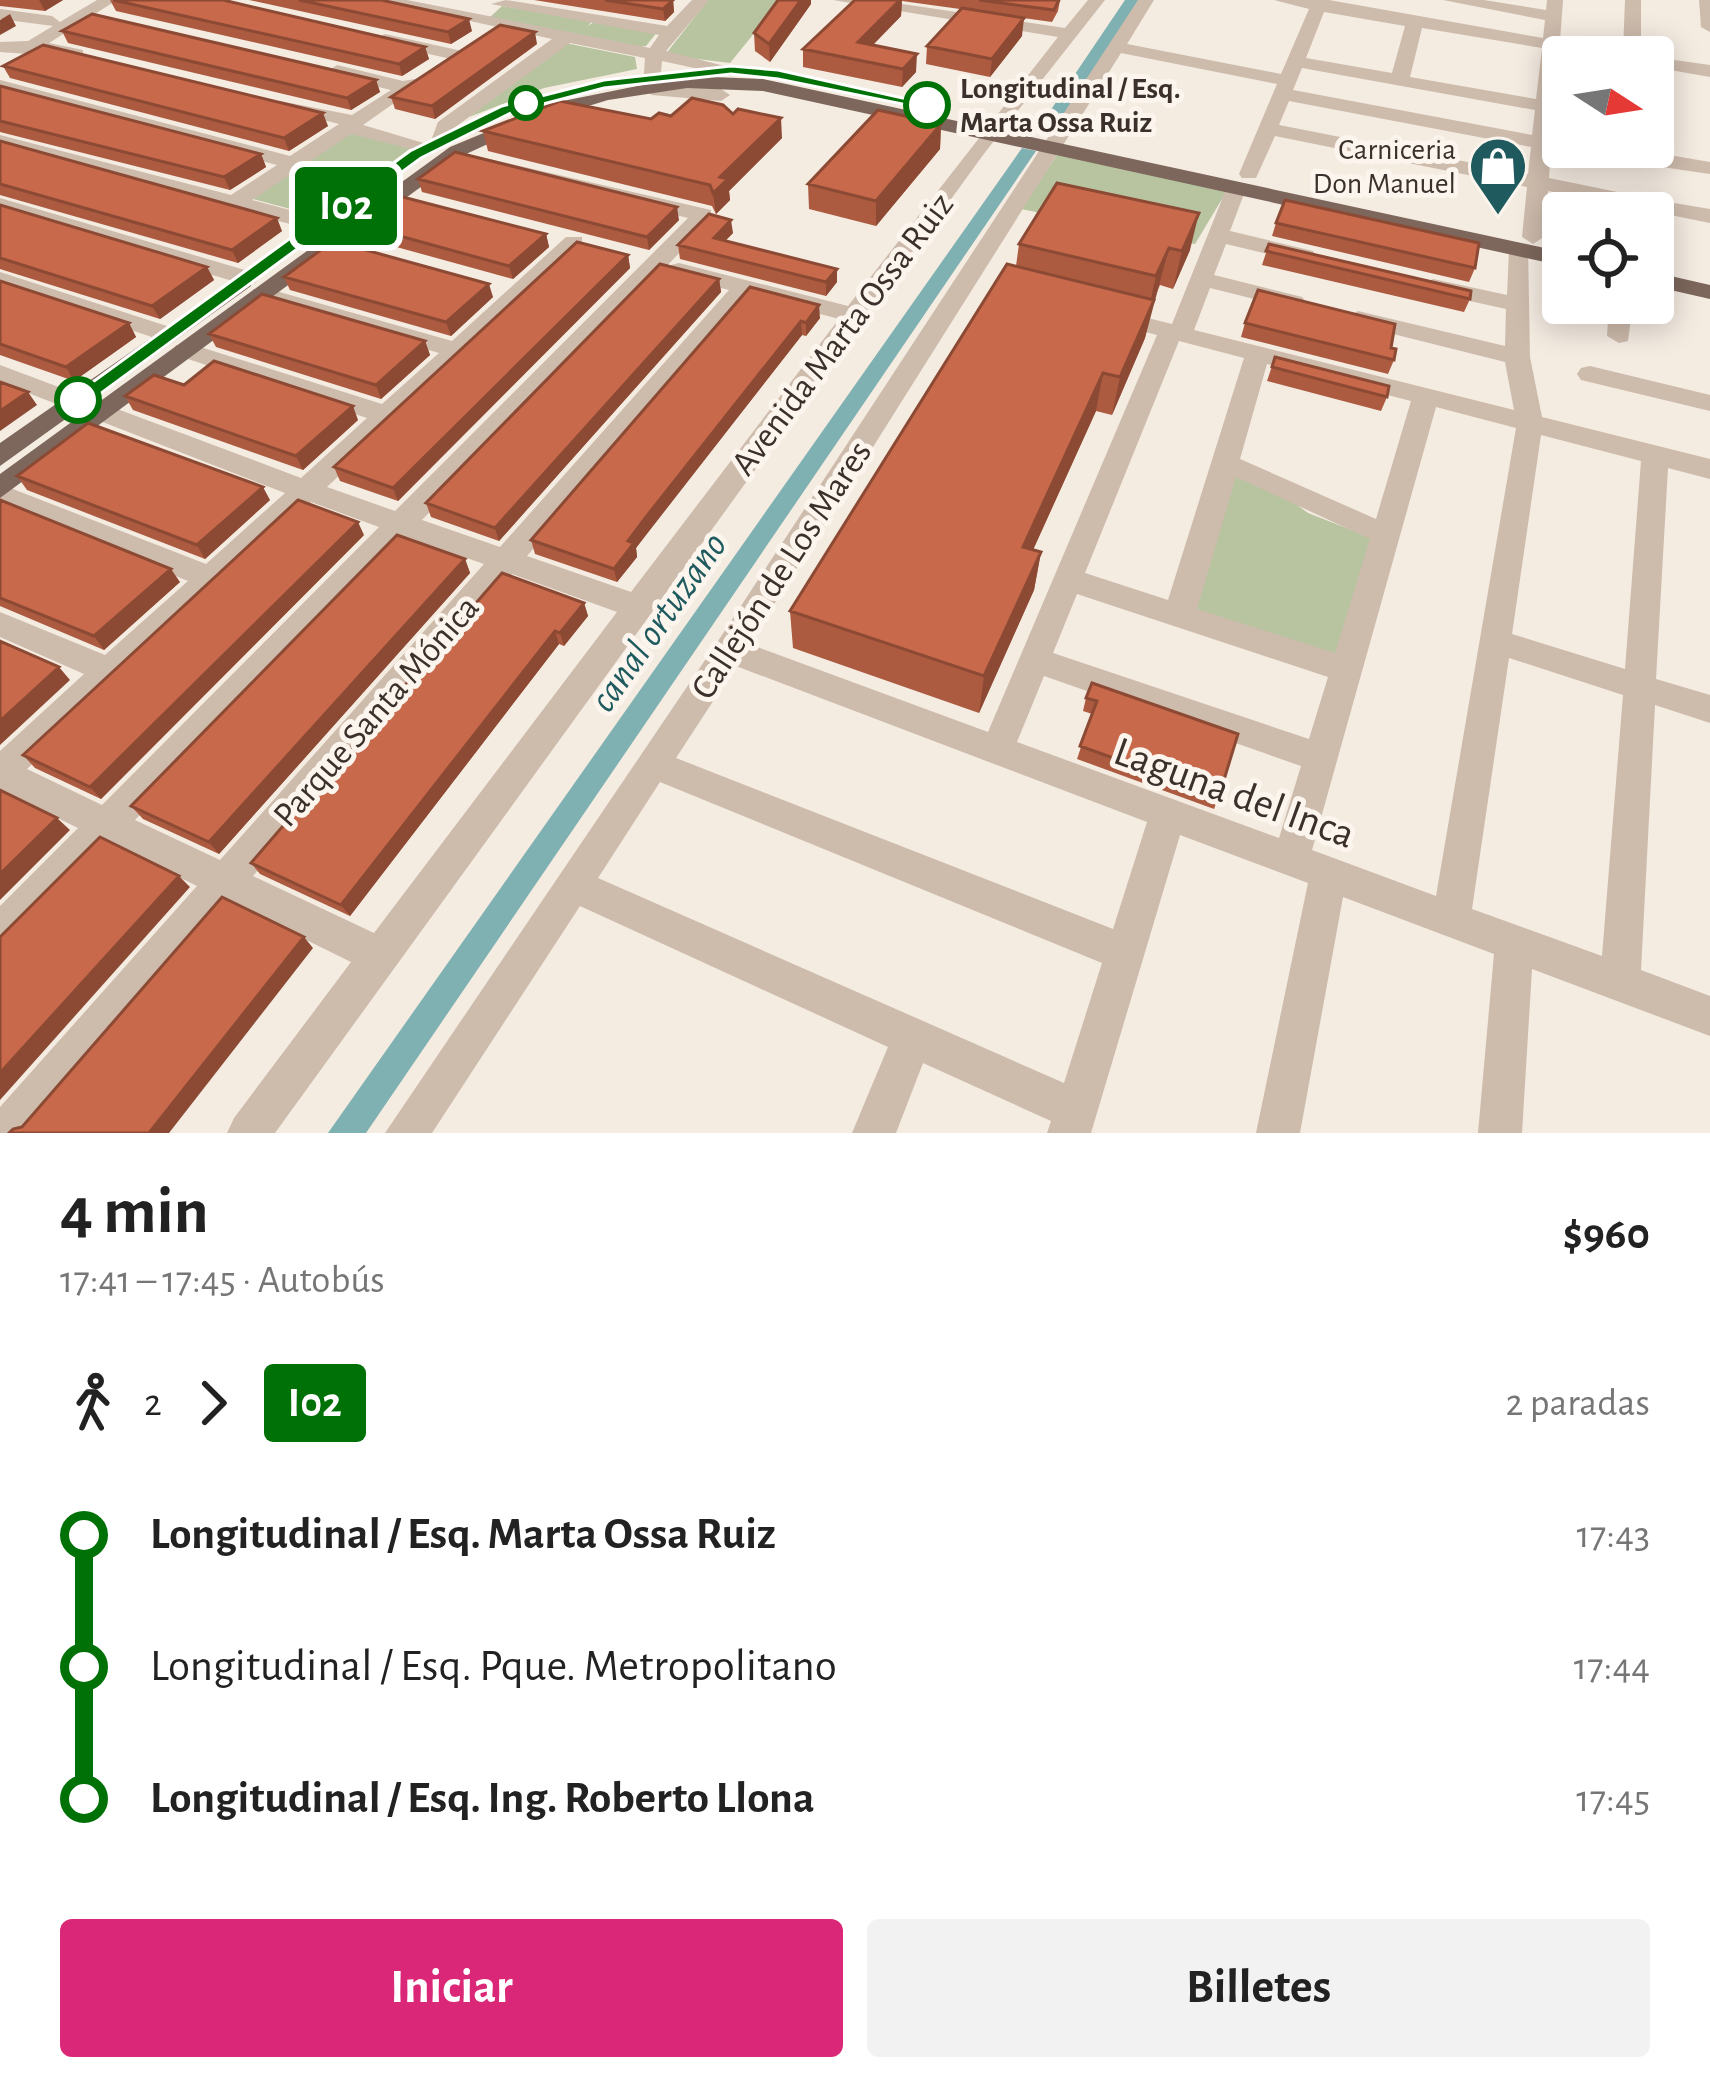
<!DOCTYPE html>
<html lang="es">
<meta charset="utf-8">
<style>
:root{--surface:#fff;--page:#f2f2f2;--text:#222;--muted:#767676;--accent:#db2777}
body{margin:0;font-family:"Alegreya Sans",sans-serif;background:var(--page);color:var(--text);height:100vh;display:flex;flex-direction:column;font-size:45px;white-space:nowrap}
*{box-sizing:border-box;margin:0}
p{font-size:39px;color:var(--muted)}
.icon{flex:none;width:66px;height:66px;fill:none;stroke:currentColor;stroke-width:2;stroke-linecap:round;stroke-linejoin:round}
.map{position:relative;height:1133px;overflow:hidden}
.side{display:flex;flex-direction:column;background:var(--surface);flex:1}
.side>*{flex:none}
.badge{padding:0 24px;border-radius:9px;font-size:42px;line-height:78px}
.needle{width:78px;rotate:102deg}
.fabs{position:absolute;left:1542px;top:36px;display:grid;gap:24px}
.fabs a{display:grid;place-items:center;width:132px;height:132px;border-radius:12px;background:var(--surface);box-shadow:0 6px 30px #0003;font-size:60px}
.map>.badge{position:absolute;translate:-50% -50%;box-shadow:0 0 0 6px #fff}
.legs{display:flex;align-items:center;gap:18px;height:132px;padding:0 60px;font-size:39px}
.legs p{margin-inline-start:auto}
.overview{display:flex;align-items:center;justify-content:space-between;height:204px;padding:0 60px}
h1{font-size:66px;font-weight:700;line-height:90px}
.cta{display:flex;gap:24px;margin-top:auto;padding:24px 60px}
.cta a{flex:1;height:138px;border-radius:12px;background:var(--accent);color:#fff;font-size:48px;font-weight:700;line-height:138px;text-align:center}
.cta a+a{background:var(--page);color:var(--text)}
ul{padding:0 60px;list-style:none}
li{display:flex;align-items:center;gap:42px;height:132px;font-size:45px}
li i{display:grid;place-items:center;width:18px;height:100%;margin:0 15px;background:currentColor}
li i::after{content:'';width:30px;height:30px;margin:-15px;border:9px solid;border-radius:50%;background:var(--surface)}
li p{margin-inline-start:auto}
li:first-child i{background:linear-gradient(#0000 50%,currentColor 0)}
li:last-child i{background:linear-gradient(currentColor 50%,#0000 0)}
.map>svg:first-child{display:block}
.green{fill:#b8c4a0}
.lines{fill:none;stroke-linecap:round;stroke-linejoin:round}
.canal{fill:#7fb0b2;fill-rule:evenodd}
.minor{fill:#cdbbac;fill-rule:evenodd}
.major{fill:#7d675c;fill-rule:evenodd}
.wall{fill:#ac5a40}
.shaded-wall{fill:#8c4a34}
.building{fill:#c8694b;stroke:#8c4a34;stroke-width:3}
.line-1{fill:#007106;stroke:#fff;stroke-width:3}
.stop-1-dot{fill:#fff;stroke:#007106;stroke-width:6}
.labels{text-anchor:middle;stroke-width:10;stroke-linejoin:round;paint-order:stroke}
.far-stop-label{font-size:30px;font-weight:bold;fill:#3b302b;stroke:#fbf5ee;text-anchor:start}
.far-poi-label{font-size:30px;fill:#3b302b;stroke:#fbf5ee;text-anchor:end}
.street-label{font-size:36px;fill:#3b302b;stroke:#fbf5ee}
.water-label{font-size:39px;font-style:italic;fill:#1f5a5e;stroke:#fbf5ee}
.near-street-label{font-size:42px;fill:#3b302b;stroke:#fbf5ee}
</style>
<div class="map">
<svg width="1710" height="1133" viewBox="0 0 1710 1133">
<rect width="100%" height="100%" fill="#f4ebe1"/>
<!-- green -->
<path class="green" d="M708,0H781L730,63L665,55Z
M502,6L592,21L588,26L594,22L658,31L646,46L634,48L487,20Z
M565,43L635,57L637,69L544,88L469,117Z
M349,131L412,147L320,217L253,199Z
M1059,152L1228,189L1195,244L1021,209Z
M1230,471L1265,481L1308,513L1372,538L1335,657L1187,610Z"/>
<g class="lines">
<!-- canal -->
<path class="canal" d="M1125,0H1139L1058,123H1046L1044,120Z
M1022,148L1036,151L366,1133H328Z"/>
<!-- minor -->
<path class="minor" d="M97,0H117L49,43L83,50V58L0,52V42L28,41L53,26L0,19V9L52,16L60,22Z
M374,0H407L650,48L659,35L491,4L506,0L667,26L692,0H709L666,51L740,70L731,76L662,61L660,84L721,89L730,95L721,101L652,95L643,89L645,58L570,43L454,128L449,142L442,144L432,138L438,122L552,39Z
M833,0H875L1065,28L1088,0H1105L983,155L275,1133H227L234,1118L351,962L231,903L34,1133H0V1107L197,886L111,844L14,946L0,951V906L78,828L0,790V751L84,674L0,637V612L105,655L188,581L0,505V484L206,564L285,493L0,382V365L301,478L367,418L176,355L173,350L176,345H194L382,404L439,353L253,299V289H269L452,341L566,237H582V247L327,487L395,511L688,218L446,157V149L711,210V220L422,520L500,547L729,290L671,275V265L679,263L848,306L1058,37ZM749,295L839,319L631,592L527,556ZM311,502L379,527L102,805L27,769ZM407,537L484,564L220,860L135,820ZM512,574L617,612L374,933L253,876Z
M1138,0H1154L1127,44L1281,74L1309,9L1274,0H1329L1543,38L1545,20L1443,0H1484L1546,10L1547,0H1563L1560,41L1623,51L1625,0H1641V57L1559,51L1552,139L1563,141V147L1621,152L1622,147L1710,162V174L1551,151L1549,178L1627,194L1638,200L1627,206L1548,191L1544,237L1533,244L1522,237L1527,187L1275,136L1256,178H1242L1239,174L1277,84L1121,53L749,644L988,732L1157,335L1102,321L1099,316L1111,309L1172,324L1229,182L1247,186L1230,231L1313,251L1316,256L1305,263L1226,244L1214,275L1302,297L1306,302L1294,309L1210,288L1194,330L1514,410L1505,362L1349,323L1346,318L1358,311L1505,346L1506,309L1425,291L1421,286L1433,279L1507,295L1509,250L1520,243L1528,245L1530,357L1542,417L1710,459V479L1668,468L1656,679L1710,695V723L1655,705L1641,970L1710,996V1036L1532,969L1522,1133H1478L1494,954L1343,897L1300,1133H1256L1308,883L1180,835L1091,1133H1047L1051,1121L923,1063L896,1133H852L888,1047L580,906L432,1133H385L718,641ZM1324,12L1405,26L1392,73L1306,58ZM1422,28L1542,48L1536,99L1410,77ZM1302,68L1535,110L1532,135L1293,90ZM1289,101L1531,147L1528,174L1279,125ZM1179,341L1244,358L1168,600L1085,573ZM1267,364L1411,401L1376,519L1240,459ZM1436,407L1516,428L1436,896L1312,850ZM1541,435L1641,461L1625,669L1512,634ZM1236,477L1370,539L1335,653L1197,609ZM1077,594L1328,677L1309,739L1053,653ZM1509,658L1623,695L1602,956L1472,909ZM736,666L1147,822L1113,929L676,758ZM1044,676L1301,766L1279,838L1017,742ZM660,782L1102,963L1064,1083L598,878Z
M1699,0H1710V32L1701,27Z
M385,34L462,51L465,55L456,60L379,43L376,39Z
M1651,57H1653L1710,65V77L1653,67Z
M337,65L403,81L422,78L424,82L363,125L437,147L427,153L351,134L252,200L328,220L331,225L320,232L0,147V135L231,195L277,165L0,92V80L290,156L339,124L280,109V101L352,115L391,90L330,75L328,71Z
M0,198L255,273L259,278L255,283H239L0,211Z
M1668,202L1710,209V223L1660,213V203Z
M0,272L179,330L182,335L170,342L161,340L0,287Z
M1609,303H1633L1628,341L1619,343L1607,336Z
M1590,366L1710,395V411L1581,380L1577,374L1581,368Z"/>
<!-- major -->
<path class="major" d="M687,76L763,79L1563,252V266L763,91L687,88L608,100L533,123L464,155L0,498V474L450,147L558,102Z
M1653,272L1710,285V299L1653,286Z
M243,274L251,276V286L0,466V443Z"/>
</g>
<!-- wall -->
<path class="wall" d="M0,0H63L45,11L0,6Z
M110,0L425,47L429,59L402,76L116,11Z
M249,0H382L472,31L451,44Z
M534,0H673L674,12L665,21Z
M855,0H1060L1058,11L1052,22L1016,17L1022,36L990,77L926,64L927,46L960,9L902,1L901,16L873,45L916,72L902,87L803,67V49Z
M811,4L770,62L755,51L754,33Z
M62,31L376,80L380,92L351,110L68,43Z
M537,44L435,119L395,109L391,97Z
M3,66L328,126L289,151L10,78Z
M0,86L261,154L266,167L230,190L0,132Z
M733,114L782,138L729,191L730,200L716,214L712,206L488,151L483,131L651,119L671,116Z
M941,124L940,149L876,226L809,209L808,184Z
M0,141L282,231L238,263L0,195Z
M418,179L679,220L649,250L422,192Z
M0,205L207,267L214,280L160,319L0,269Z
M1276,223L1475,268L1469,282L1272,236Z
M356,224L546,234L549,247L513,279L360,237Z
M733,233L725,241L837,282L826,296L680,259L678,245Z
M1019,244L1190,250L1173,289L1160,285L1153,301L1145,338L1112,415L1096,411L1033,550L1041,552L1034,590L979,713L793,648L790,611L1016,266Z
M1269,244L1470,299L1464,312L1262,265Z
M628,255L630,268L398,501L340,481L334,467Z
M284,277L493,297L451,336L290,290Z
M719,279L721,292L499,541L431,517L426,503Z
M0,281L129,323L136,337L74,381L0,355Z
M750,287L820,318L806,336L802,335L649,530L636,548L637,557L617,582L535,554L531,540Z
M1245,323L1391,348L1394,360L1388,374L1241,337Z
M209,334L425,341L430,355L381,399L216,347Z
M1275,357L1387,397L1381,411L1267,381Z
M184,385L358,420L303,470L133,410L125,396Z
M17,476L270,500L205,559L27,490Z
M0,500L180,582L104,650L0,606Z
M364,535L101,799L35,768L23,755Z
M465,559L470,573L219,854L143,819L131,806Z
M584,603L588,616L564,646L559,644L350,916L260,874L251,863Z
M1086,698L1238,734L1219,796L1214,809L1077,759L1092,714L1083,711Z"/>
<!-- shaded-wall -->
<path class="shaded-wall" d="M39,0H63L45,11Z
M673,0L674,12L665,21L663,9Z
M801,0H811V4L770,62L769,44Z
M900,0H902L901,16L858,60V42Z
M10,14L16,26L0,35V20Z
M1024,18L1022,36L990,77L992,59Z
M469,19L472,31L451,44L448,32Z
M535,32L537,44L435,119L432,106Z
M425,47L429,59L402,76L399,64Z
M917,54L916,72L902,87L903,69Z
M376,80L380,92L351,110L347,98Z
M323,113L328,126L289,151L284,138Z
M781,118L782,138L729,191L730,200L716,214L713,193L720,177Z
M941,124L940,149L876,226V201Z
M261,154L266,167L230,190L224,177Z
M677,207L679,220L649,250L647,237Z
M1199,213L1190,250L1173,289L1182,251Z
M277,218L282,231L238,263L232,250Z
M731,220L733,233L715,251L714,238Z
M546,234L549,247L513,279L509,266Z
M1169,248L1145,338L1112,415L1120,377L1148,312L1156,276Z
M628,255L630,268L398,501L393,488Z
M207,267L214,280L160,319L152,306Z
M837,269V282L826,296V282Z
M719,279L721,292L499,541L495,528Z
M489,284L493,297L451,336L446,322Z
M819,305L820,318L806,336V323Z
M801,321L802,335L636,548L637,557L617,582L614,569L628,541Z
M129,323L136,337L74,381L66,367Z
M425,341L430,355L381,399L376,385Z
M1103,373L1096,411L1017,585L1023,547Z
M28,392L37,405L0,431V411Z
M353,406L358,420L303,470L296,456Z
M263,487L270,500L205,559L197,545Z
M358,522L364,535L101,799L90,787Z
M1041,552L1034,590L979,713L984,676Z
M465,559L470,573L219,854L209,842Z
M171,569L180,582L104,650L94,636Z
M584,603L588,616L564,646L560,633Z
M555,631L559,644L350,916L341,905Z
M59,667L70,680L0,745V721Z
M57,818L70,830L0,900V874Z
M179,876L190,887L0,1100V1073Z
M304,937L313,948L169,1133H149Z"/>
<!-- building -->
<path class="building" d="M113,0H223L425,47L399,64Z
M299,0H381L469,19L448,32Z
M605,0H673L663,9Z
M778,0H801L769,44L754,33Z
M855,0H900L858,42L917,54L903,69L803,49Z
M979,0H1059L1054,10Z
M962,8L1024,18L992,59L927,46Z
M92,14L376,80L347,98L62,31Z
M500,25L535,32L432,106L391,97Z
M43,45L323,113L284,138L3,66Z
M0,86L261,154L224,177L0,121Z
M692,98L723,105L733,114L738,109L781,118L720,177L728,179L713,193L710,185L483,131L560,101L651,119L659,113L671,116Z
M878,110L941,124L876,201L808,184Z
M0,141L277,218L232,250L0,184Z
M455,152L677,207L647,237L418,179Z
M1057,183L1199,213L1182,251L1169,248L1156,276L1019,244Z
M395,195L546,234L509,266L356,224Z
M1285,200L1479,243L1475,268L1276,223Z
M0,205L207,267L152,306L0,258Z
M709,214L731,220L714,238L837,269L826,282L678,245Z
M333,241L489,284L446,322L284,277Z
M577,242L628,255L393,488L334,467Z
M1269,244L1471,291L1470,299L1266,251Z
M660,264L719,279L495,528L426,503Z
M1007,264L1154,300L1120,377L1103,373L1023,547L1041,552L984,676L790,611Z
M0,281L129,323L66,367L0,344Z
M750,287L819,305L806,323L801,321L646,517L628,541L634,543L614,569L531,540Z
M1258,290L1395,324L1391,348L1396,349L1394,360L1245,323Z
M262,294L425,341L376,385L209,334Z
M1275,357L1389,386L1387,397L1272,367Z
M214,361L353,406L296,456L125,396L154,375L184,385Z
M0,382L28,392L0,411Z
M88,423L263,487L197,545L17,476Z
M0,500L171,569L94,636L0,598Z
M298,500L358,522L90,787L23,755Z
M397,535L465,559L209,842L131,806Z
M502,573L584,603L560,633L555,631L341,905L251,863Z
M0,641L59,667L0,721Z
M1092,683L1238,734L1219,796L1080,746L1097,701L1086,698Z
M0,790L57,818L0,874Z
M100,837L179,876L0,1073V937Z
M222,897L304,937L149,1133H9L13,1129L22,1127Z"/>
<!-- line-1 -->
<path class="line-1" d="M731,66L778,70L934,105L927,109L778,79L731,74L604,88L513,112L421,158L85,405L78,407L68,400L410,151L502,106L604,80Z"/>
<!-- icons -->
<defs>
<g id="shop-pin" transform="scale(3)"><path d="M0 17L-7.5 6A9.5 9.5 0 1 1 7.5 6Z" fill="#1f5a5e" stroke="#fbf5ee"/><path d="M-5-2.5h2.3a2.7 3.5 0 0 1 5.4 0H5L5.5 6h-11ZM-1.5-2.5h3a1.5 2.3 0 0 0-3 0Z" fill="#fff"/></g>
</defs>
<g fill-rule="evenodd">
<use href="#shop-pin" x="1498" y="166"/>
</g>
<!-- markers -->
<g class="stop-1-dot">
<circle cx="526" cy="103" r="15"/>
<circle cx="927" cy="105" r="21"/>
<circle cx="78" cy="400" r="21"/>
</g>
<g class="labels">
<!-- far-stop labels -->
<g class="far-stop-label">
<text x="960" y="98">Longitudinal / Esq.<tspan x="960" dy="34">Marta Ossa Ruiz</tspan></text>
</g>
<!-- far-poi labels -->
<g class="far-poi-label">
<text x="1456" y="159">Carniceria<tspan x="1456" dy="34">Don Manuel</tspan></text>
</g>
<!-- street labels -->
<g class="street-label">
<text transform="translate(841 333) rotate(-53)" y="13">Avenida Marta Ossa Ruiz</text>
<text transform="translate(780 569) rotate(-57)" y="13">Callejón de Los Mares</text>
<text transform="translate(375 710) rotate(-49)" y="13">Parque Santa Mónica</text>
</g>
<!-- water labels -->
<g class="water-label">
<text transform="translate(657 621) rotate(-55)" y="14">canal ortuzano</text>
</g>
<!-- near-street labels -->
<g class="near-street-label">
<text transform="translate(1235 791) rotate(20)" y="15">Laguna del Inca</text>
</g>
</g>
</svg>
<div class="fabs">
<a><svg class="needle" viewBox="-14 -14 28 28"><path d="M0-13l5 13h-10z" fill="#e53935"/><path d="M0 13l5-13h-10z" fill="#767676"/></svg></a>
<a><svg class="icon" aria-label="locate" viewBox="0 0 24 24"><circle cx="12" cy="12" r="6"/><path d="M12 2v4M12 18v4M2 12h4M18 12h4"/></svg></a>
</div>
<b class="badge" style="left:346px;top:206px;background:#007106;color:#fff">I02</b>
</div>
<section class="side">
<div class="overview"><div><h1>4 min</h1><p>17:41 – 17:45 · Autobús</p></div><b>$960</b></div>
<div class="legs"><svg class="icon" aria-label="walk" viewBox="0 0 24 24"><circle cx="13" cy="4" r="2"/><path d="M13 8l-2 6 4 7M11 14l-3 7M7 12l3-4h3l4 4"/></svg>2<svg class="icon" aria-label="forward" viewBox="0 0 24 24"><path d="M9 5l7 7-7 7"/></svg><b class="badge" style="background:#007106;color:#fff">I02</b><p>2 paradas</p></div>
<ul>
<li><i style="color:#007106"></i><b>Longitudinal / Esq. Marta Ossa Ruiz</b><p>17:43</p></li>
<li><i style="color:#007106"></i><span>Longitudinal / Esq. Pque. Metropolitano</span><p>17:44</p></li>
<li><i style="color:#007106"></i><b>Longitudinal / Esq. Ing. Roberto Llona</b><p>17:45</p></li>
</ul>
<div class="cta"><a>Iniciar</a><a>Billetes</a></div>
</section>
